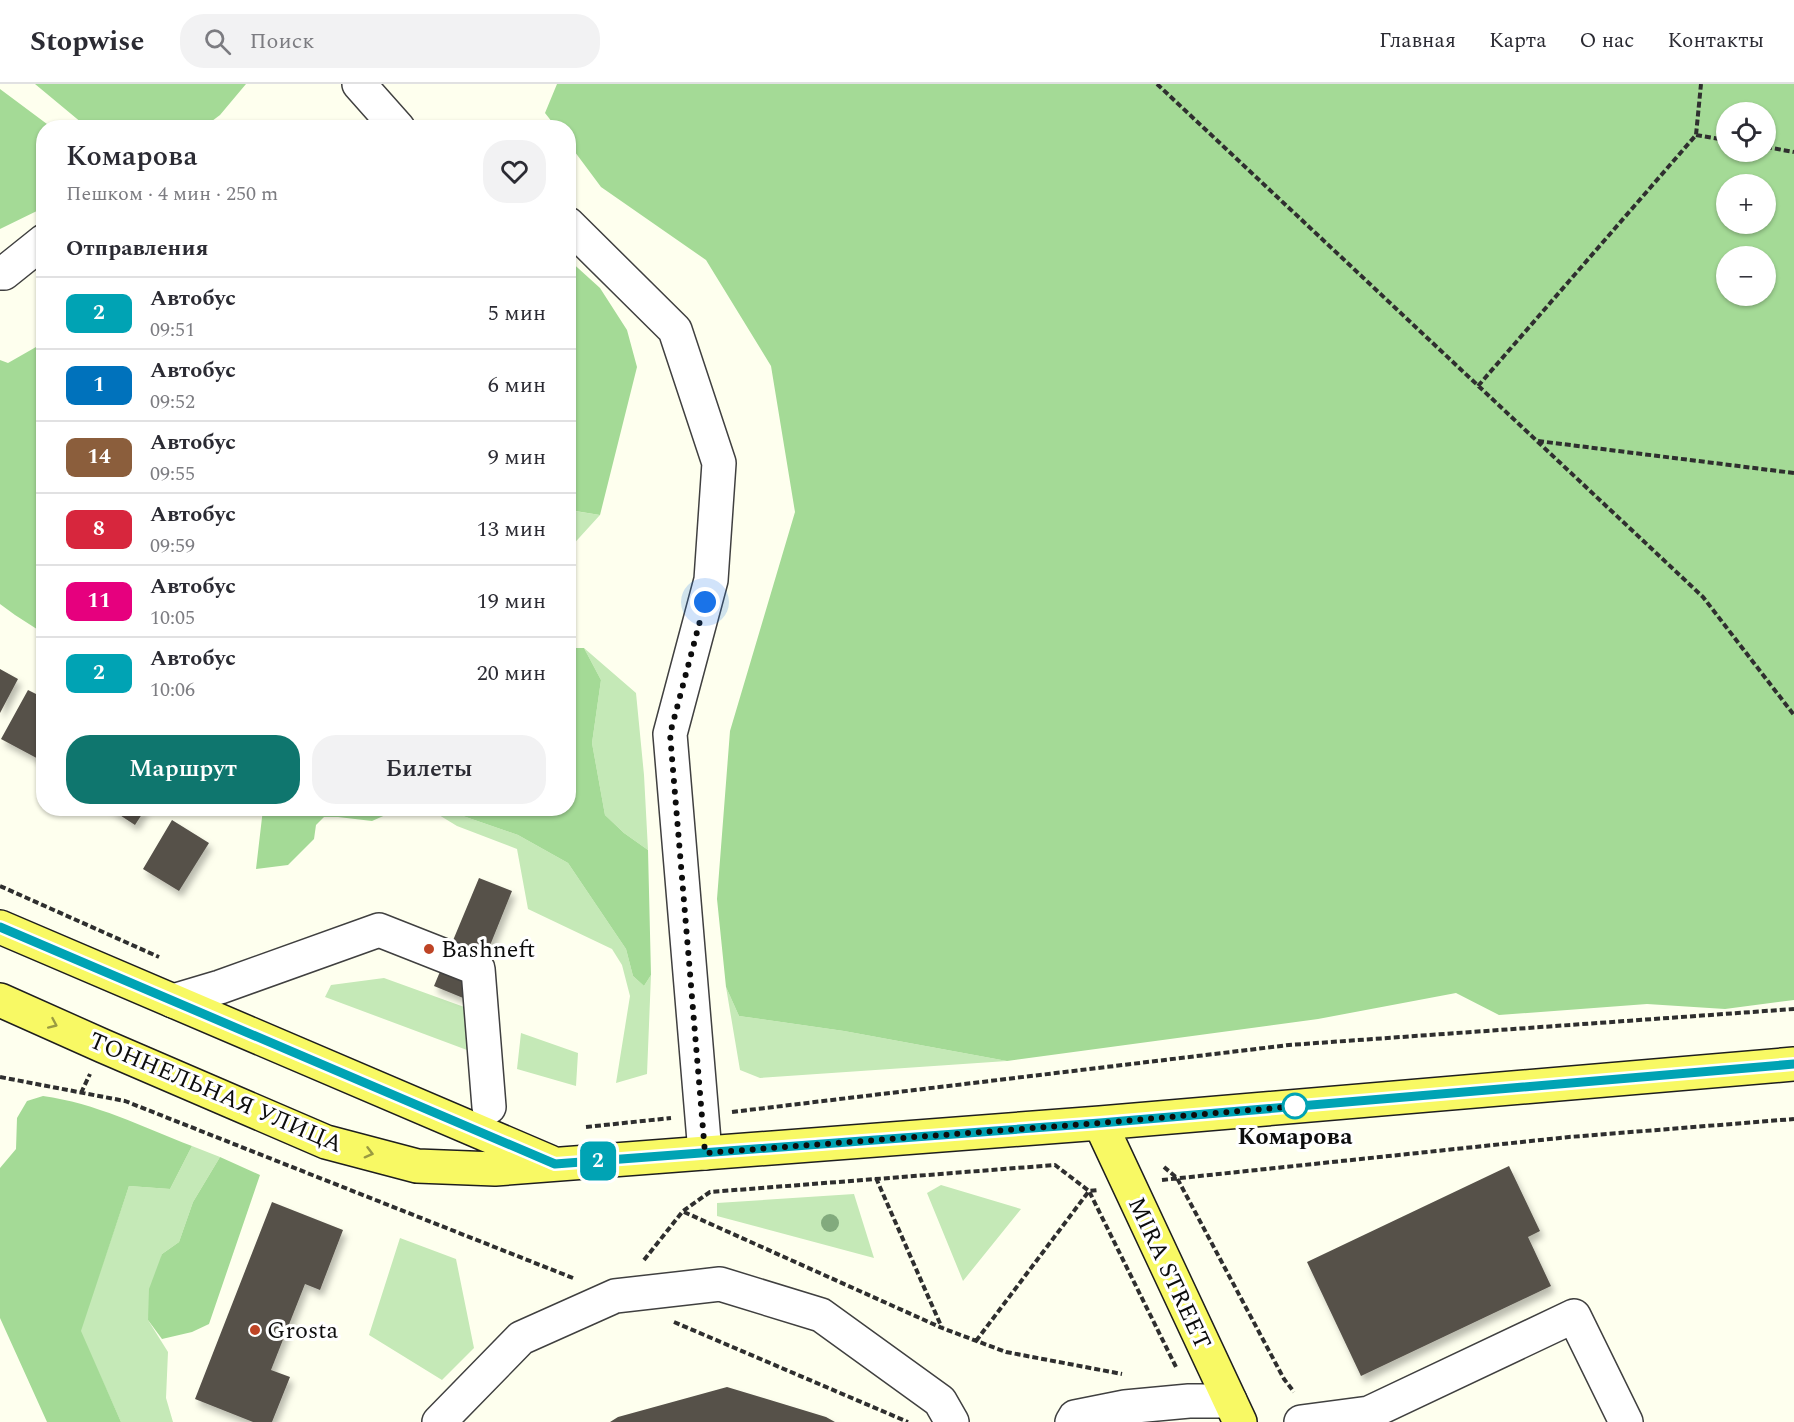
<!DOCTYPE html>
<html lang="ru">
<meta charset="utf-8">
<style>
:root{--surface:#fff;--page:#f2f2f3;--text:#2b2b33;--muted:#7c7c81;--line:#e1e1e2;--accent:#0f766e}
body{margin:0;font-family:Spectral,serif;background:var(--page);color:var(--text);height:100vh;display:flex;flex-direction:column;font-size:22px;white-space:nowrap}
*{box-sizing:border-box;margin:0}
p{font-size:20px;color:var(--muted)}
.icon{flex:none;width:33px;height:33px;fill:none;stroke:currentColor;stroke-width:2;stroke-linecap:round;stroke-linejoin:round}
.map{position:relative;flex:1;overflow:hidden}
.drawer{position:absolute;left:36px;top:36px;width:540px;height:696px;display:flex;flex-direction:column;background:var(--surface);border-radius:24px;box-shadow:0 2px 4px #0004}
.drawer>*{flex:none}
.badge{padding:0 12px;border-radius:9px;font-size:21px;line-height:39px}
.fabs{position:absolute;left:1716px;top:18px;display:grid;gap:12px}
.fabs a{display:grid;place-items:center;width:60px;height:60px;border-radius:50%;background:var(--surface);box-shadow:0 2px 4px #0004;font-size:30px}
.you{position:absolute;width:30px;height:30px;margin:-15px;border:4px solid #fff;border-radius:50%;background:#1a73e8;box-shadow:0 0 0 9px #1a73e833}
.map>.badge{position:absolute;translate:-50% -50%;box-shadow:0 0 0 3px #fff}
h2{padding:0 30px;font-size:22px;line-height:54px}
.round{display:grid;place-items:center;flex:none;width:63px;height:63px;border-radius:24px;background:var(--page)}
.head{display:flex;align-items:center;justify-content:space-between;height:102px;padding:0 30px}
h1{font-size:28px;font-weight:600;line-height:45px}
.action{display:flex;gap:12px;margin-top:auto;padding:12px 30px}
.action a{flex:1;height:69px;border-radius:24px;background:var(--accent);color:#fff;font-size:24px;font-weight:600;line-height:69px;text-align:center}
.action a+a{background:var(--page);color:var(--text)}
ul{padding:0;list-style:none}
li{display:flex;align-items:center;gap:18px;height:72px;padding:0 30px;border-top:2px solid var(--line)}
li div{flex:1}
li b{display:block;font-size:22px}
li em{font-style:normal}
li .badge{min-width:66px;font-weight:700;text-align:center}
header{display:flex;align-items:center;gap:36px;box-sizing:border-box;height:84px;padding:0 30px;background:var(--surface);border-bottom:2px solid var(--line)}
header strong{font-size:28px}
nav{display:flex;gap:33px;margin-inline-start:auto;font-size:21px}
.search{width:420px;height:54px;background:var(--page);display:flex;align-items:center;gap:15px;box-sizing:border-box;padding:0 21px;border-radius:24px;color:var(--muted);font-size:22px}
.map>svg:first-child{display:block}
.green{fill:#c5e9b7}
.forest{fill:#a4da96;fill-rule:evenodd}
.building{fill:#56514a;filter:url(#shadow)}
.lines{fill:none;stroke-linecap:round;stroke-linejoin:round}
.minor-casing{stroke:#404040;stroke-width:36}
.major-casing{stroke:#1e1e1e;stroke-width:36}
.path{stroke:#2f2f2f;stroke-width:4;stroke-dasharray:6 3;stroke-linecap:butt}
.minor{stroke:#fff;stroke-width:33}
.major{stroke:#f8f964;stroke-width:33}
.tree{fill:#82aa7d}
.oneway{stroke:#9a9b41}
.line-casing{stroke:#fff;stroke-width:14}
.line{stroke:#00a3b4;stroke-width:9}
.walk{stroke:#0d0d0d;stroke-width:6;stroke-dasharray:0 10.8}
.poi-dot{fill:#be4425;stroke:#fff;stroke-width:2}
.stop-dot{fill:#fff;stroke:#00a3b4;stroke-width:3}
.labels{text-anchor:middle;stroke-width:6;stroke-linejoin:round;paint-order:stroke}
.poi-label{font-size:24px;fill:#0d0d0d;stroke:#fff;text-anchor:start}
.street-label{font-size:24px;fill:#0d0d0d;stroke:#fff}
.stop-label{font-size:24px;font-weight:bold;fill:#0d0d0d;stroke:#fff}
</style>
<header>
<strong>Stopwise</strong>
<div class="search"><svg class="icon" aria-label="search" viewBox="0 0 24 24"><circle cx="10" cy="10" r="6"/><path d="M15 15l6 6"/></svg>Поиск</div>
<nav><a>Главная</a><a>Карта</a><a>О нас</a><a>Контакты</a></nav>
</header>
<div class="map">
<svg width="1794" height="1338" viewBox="0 0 1794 1338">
<defs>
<filter id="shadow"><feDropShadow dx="3.5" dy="6" stdDeviation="3" flood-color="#0004"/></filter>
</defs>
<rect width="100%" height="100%" fill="#feffee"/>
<!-- green -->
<path class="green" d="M568,426L600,431L569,465H568Z
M584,564L636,609L644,691L648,766L624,749L605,731L592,659L601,596Z
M434,728L463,732L518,751L568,779L626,865L633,892L644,902L651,891L647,990L616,999L630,912L622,881L612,865L528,825L517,765L457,742Z
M384,894L467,924L472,937L467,966L325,913L331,901Z
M726,903L739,932L844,947L1007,977L760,994L740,986Z
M521,949L578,969L576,1002L517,985Z
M192,1062L220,1073L193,1118L179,1158L162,1170L148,1236L168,1268L166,1314L173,1338H121L80,1247L129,1102L170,1105Z
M941,1101L1021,1125L963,1197L927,1109Z
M854,1110L874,1174L717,1132V1119Z
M400,1154L456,1175L474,1264L442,1296L369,1251Z"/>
<!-- forest -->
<path class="forest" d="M35,0H246L220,31L204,43L88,44Z
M557,0H1794V916L1725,925L1647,920L1499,931L1456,909L1318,935L1007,977L844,947L739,932L726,903L717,815L730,647L795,428L771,282L706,176L601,103L569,60L568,44L556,43L545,29ZM1726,28H1766V68H1726ZM1726,100H1766V140H1726ZM1766,172V212H1726V172Z
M0,5L51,43L44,44L43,124L0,145Z
M568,175L600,204L627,246L637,283L600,431L569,426Z
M43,259V549L15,531L0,520V276L8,279Z
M569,564H584L601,596L592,659L605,731L624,749L648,766L651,891L644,902L633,892L626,865L568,779L518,751L463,732L412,725L568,724Z
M263,725V724L399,725L372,737L338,733H324L316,741L314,755L288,781L256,785Z
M43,1012C95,1019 143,1043 192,1062L170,1105L129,1102L81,1247L121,1338H47L0,1234V1084L16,1065L17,1034L27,1017Z
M220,1073L260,1091L209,1240L192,1248L162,1255L148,1236L149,1205L162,1170L179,1158L193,1118Z"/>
<!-- building -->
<path class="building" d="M0,585L18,595L0,629Z
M28,606L44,614V678L1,655Z
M109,724H146L135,741Z
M172,736L209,759L179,807L143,785Z
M479,794L512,807L468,916L434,902Z
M1509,1082L1540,1147L1528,1153L1551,1202L1361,1292L1307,1178Z
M272,1118L343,1146L320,1206L305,1200L271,1286L290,1293L272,1338H253L195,1315Z
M727,1303L826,1333L835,1338H610L618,1333Z"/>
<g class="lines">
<!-- minor casing -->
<g class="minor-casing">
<path id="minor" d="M359,0L398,44
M568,140L675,246L719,379L711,496L670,650L705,1069
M0,189H4L44,157
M173,917L220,903L379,846L478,885L489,1023
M439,1338L521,1254L615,1212L720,1200L821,1231L940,1317L952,1338
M1072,1338L1075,1333L1125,1323L1189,1317H1230
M1301,1338L1369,1329L1574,1232L1626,1338"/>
</g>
<!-- major casing -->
<g class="major-casing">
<path id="major" d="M0,843L550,1078
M0,916L103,962L326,1058L417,1082L495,1085L1100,1039L1794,980
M1100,1039L1240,1338"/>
</g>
<!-- path -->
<path class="path" d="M1157,0L1703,513L1794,631
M1696,51L1726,56
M1766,63L1794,68
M1478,302L1696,51L1701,0
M1538,357L1794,389
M0,802L159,873
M0,993L125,1017L573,1194
M81,1009L90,990
M732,1028L1289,961L1794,925
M586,1043L671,1034
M1164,1083L1177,1094L1284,1295L1294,1308
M876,1094L942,1244
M1162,1096L1569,1053L1794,1035
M684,1128L942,1244L1006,1268L1122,1290
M644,1176L683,1127L710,1108L1055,1081L1089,1107L1098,1106
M674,1238L908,1338
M976,1257L1089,1107L1176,1283"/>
<!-- minor -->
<use href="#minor" class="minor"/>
<!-- major -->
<use href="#major" class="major"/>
</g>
<!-- trees -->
<circle class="tree" cx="830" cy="1139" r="9"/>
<!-- one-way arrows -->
<defs><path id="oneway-chevron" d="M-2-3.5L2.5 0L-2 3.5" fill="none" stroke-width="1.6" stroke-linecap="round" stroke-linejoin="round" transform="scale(1.5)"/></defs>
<g class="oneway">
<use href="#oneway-chevron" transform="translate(53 940) rotate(24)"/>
<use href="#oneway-chevron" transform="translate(369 1069) rotate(15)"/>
</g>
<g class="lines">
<!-- line casing -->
<g class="line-casing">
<path id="line" d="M0,843L555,1080L1100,1039L1794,980"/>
</g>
<!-- line -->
<use href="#line" class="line"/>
<!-- walk -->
<path class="walk" d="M705,518L670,650L705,1069L1100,1039L1298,1022H1295"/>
</g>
<!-- markers -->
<g class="poi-dot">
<circle cx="429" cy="865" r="6"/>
<circle cx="255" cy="1246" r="6"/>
</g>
<circle class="stop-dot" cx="1295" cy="1022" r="12"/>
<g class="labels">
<!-- poi labels -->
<g class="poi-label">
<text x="441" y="873">Bashneft</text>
<text x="267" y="1254">Grosta</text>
</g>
<!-- street labels -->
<g class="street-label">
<text transform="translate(216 1008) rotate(23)" y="8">ТОННЕЛЬНАЯ УЛИЦА</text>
<text transform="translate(1170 1189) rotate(65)" y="8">MIRA STREET</text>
</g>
<!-- stop labels -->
<g class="stop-label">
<text x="1295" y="1060">Комарова</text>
</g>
</g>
</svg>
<div class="fabs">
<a><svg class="icon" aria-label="locate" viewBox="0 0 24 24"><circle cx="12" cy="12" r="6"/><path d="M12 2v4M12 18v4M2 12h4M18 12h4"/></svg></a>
<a>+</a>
<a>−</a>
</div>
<div class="you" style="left:705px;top:518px"></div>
<b class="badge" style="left:598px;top:1077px;background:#00a3b4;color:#fff">2</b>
<section class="drawer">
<div class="head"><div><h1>Комарова</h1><p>Пешком · 4 мин · 250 m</p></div><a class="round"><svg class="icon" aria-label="heart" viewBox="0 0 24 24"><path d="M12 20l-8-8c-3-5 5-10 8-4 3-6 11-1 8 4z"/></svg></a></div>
<h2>Отправления</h2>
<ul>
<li><span class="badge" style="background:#00a3b4;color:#fff">2</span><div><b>Автобус</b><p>09:51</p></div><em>5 мин</em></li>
<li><span class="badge" style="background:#0072bc;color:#fff">1</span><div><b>Автобус</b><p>09:52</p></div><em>6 мин</em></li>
<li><span class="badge" style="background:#8b5e3c;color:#fff">14</span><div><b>Автобус</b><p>09:55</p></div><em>9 мин</em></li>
<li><span class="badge" style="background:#d7263d;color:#fff">8</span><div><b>Автобус</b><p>09:59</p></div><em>13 мин</em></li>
<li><span class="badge" style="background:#e6007e;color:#fff">11</span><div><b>Автобус</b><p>10:05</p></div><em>19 мин</em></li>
<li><span class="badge" style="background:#00a3b4;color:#fff">2</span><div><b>Автобус</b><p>10:06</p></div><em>20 мин</em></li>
</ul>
<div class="action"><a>Маршрут</a><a>Билеты</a></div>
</section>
</div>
